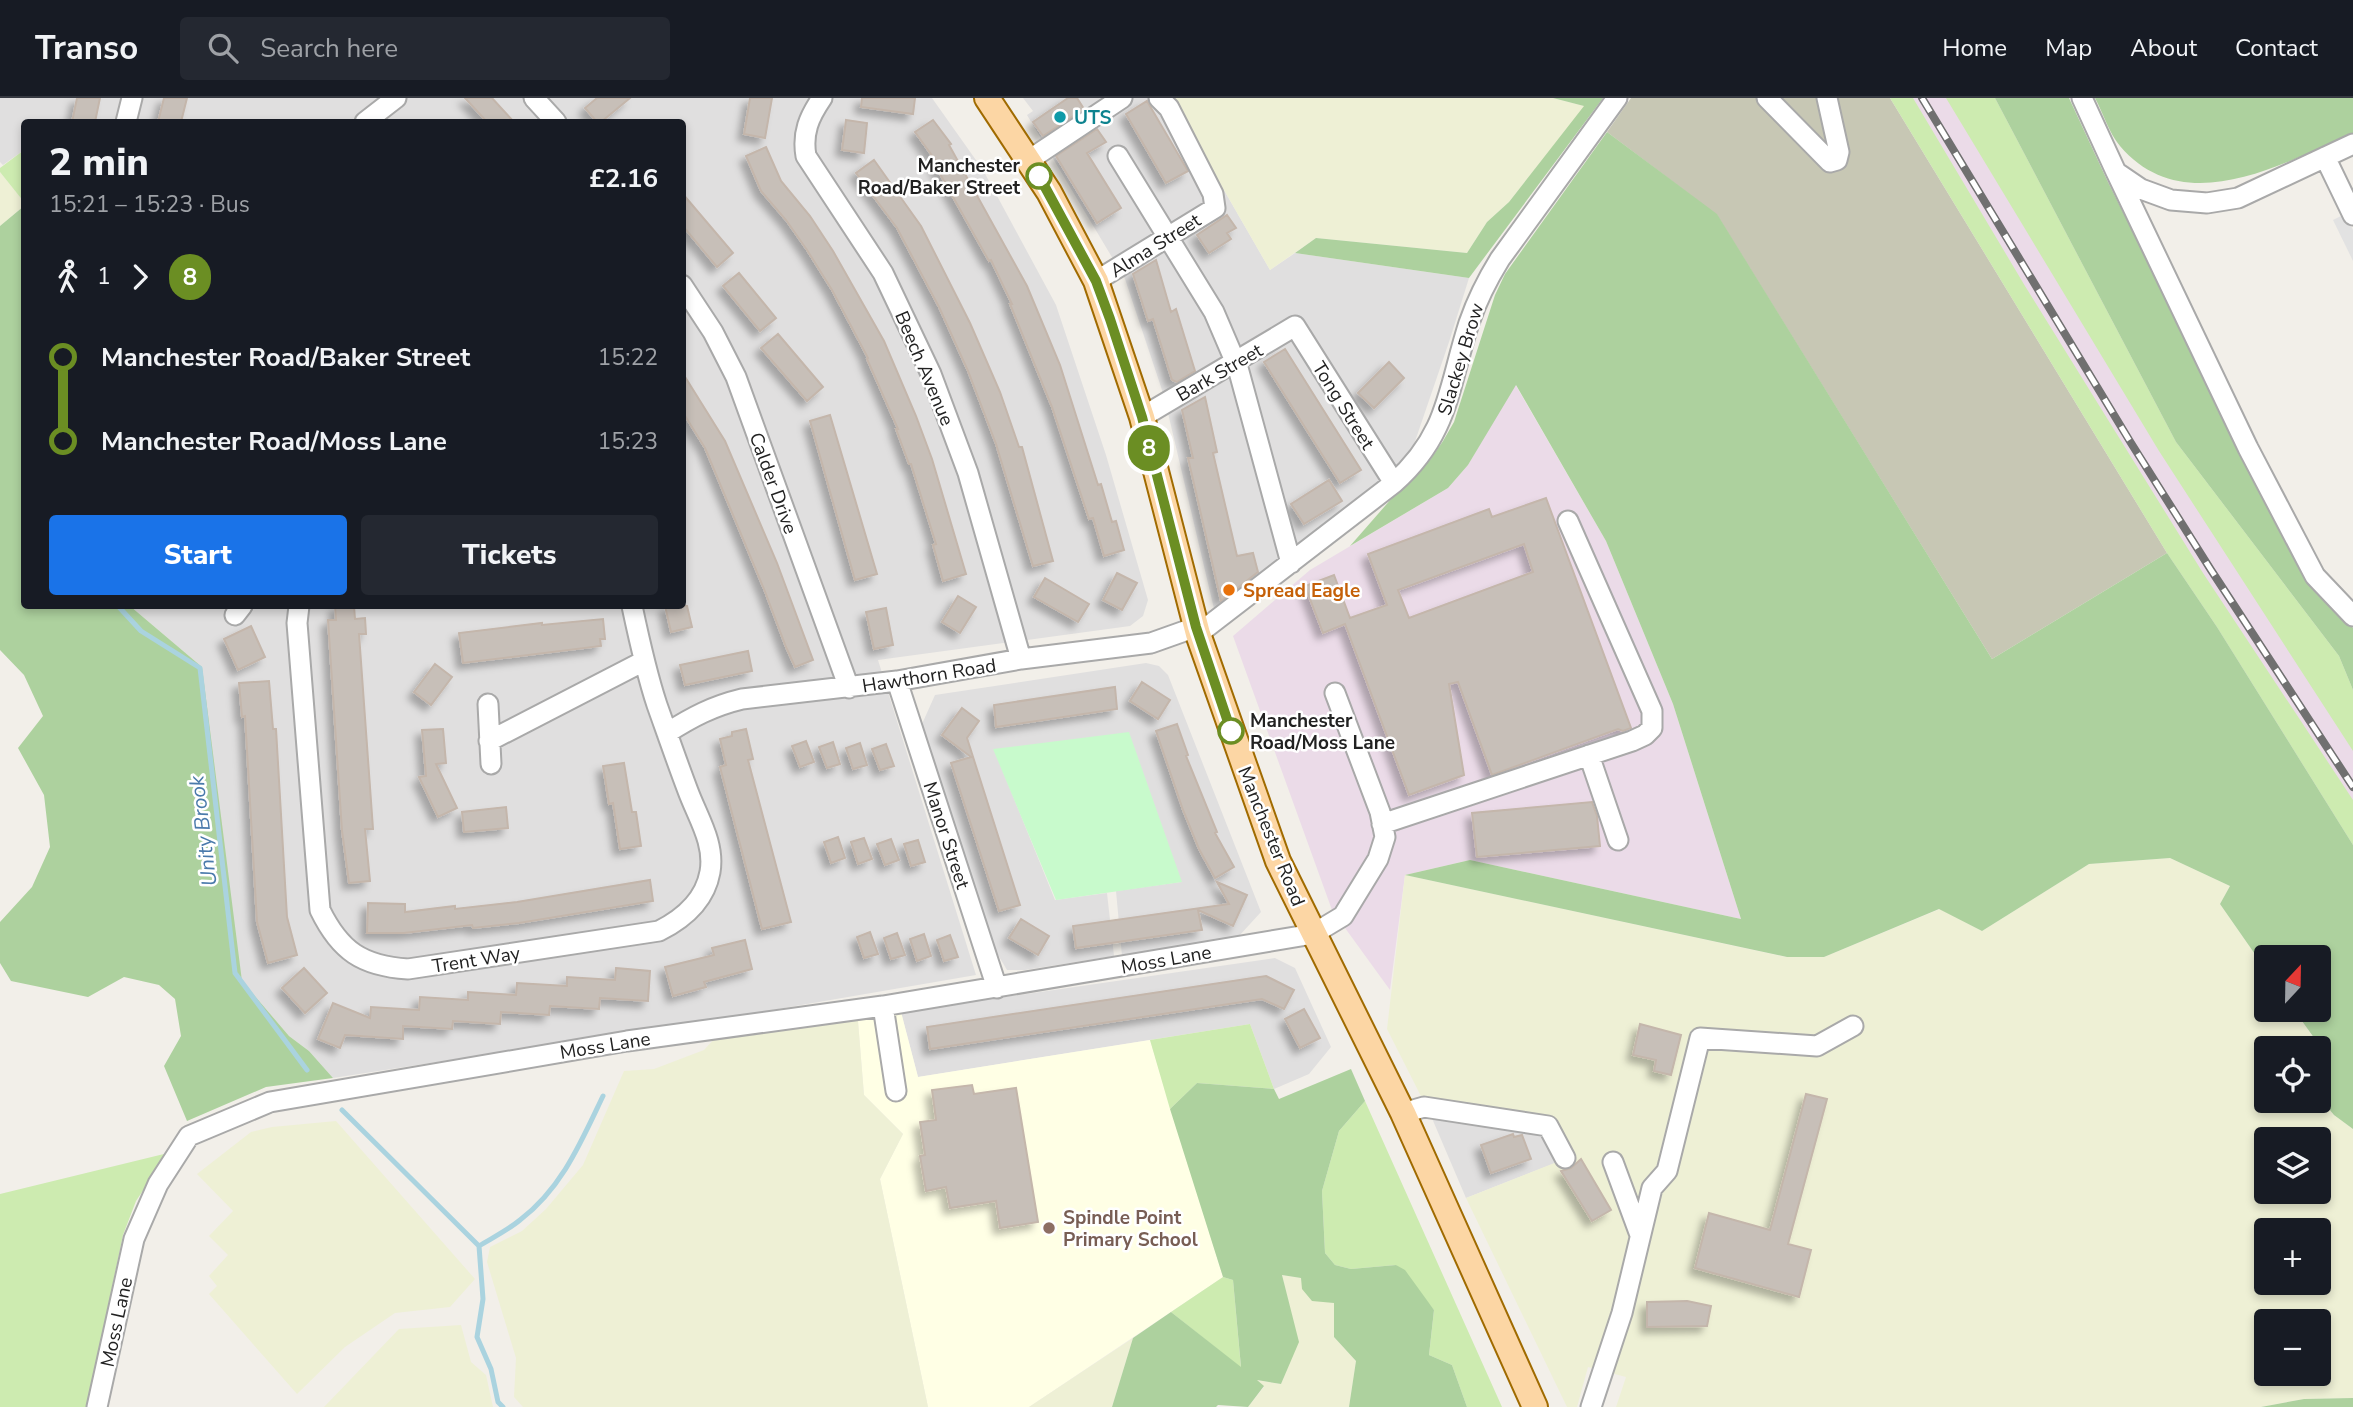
<!DOCTYPE html>
<meta charset="utf-8">
<style>
:root{--surface:#171b24;--page:#242831;--text:#f1f3f6;--muted:#9ea1a6;--line:#363941;--accent:#1a73e8}
body{margin:0;font-family:"Nunito Sans",sans-serif;background:var(--page);color:var(--text);height:100vh;display:flex;flex-direction:column;font-size:26px;white-space:nowrap}
*{box-sizing:border-box;margin:0}
p{font-size:23px;color:var(--muted)}
.icon{flex:none;width:38px;height:38px;fill:none;stroke:currentColor;stroke-width:2;stroke-linecap:round;stroke-linejoin:round}
.map{position:relative;flex:1;overflow:hidden}
.details{position:absolute;left:21px;top:21px;width:665px;height:490px;display:flex;flex-direction:column;background:var(--surface);border-radius:7px;box-shadow:0 4px 10px #0003}
.details>*{flex:none}
.badge{padding:0 14px;border-radius:23px;font-size:24px;line-height:46px}
.needle{width:46px;rotate:22deg}
.tools{position:absolute;left:2254px;top:847px;display:grid;gap:14px}
.tools a{display:grid;place-items:center;width:77px;height:77px;border-radius:7px;background:var(--surface);box-shadow:0 4px 10px #0003;font-size:35px}
.map>.badge{position:absolute;translate:-50% -50%;box-shadow:0 0 0 4px #fff}
.legs{display:flex;align-items:center;gap:10px;height:77px;padding:0 28px;font-size:23px}
.legs p{margin-inline-start:auto}
.summary{display:flex;align-items:center;justify-content:space-between;height:119px;padding:0 28px}
h1{font-size:38px;font-weight:800;line-height:52px}
.action{display:flex;gap:14px;margin-top:auto;padding:14px 28px}
.action a{flex:1;height:80px;border-radius:7px;background:var(--accent);color:#fff;font-size:28px;font-weight:800;line-height:80px;text-align:center}
.action a+a{background:var(--page);color:var(--text)}
ul{padding:0 28px;list-style:none}
li{display:flex;align-items:center;gap:24px;height:84px;font-size:26px}
li i{display:grid;place-items:center;width:10px;height:100%;margin:0 9px;background:currentColor}
li i::after{content:'';width:18px;height:18px;margin:-9px;border:5px solid;border-radius:50%;background:var(--surface)}
li p{margin-inline-start:auto}
li:first-child i{background:linear-gradient(#0000 50%,currentColor 0)}
li:last-child i{background:linear-gradient(currentColor 50%,#0000 0)}
header{display:flex;align-items:center;gap:42px;box-sizing:border-box;height:98px;padding:0 35px;background:var(--surface);border-bottom:2px solid var(--line)}
header strong{font-size:33px}
nav{display:flex;gap:38px;margin-inline-start:auto;font-size:24px}
.search{width:490px;height:63px;background:var(--page);display:flex;align-items:center;gap:18px;box-sizing:border-box;padding:0 24px;border-radius:7px;color:var(--muted);font-size:26px}
.map>svg:first-child{display:block}
.residential{fill:#e0dfdf}
.industrial{fill:#ebdbe8}
.education{fill:#ffffe5}
.construction{fill:#c7c7b4}
.farmland{fill:#eef0d5;fill-rule:evenodd}
.grass{fill:#cdebb0}
.forest{fill:#add19e}
.park{fill:#c8facc}
.parking{fill:#e2e2e2}
.lines{fill:none;stroke-linecap:round;stroke-linejoin:round}
.stream{stroke:#aad3df;stroke-width:5}
.building{fill:#c7bfb8;stroke:#c4b6ab;stroke-width:2;fill-rule:evenodd;filter:url(#shadow)}
.minor-casing{stroke:#a9a9a9;stroke-width:23}
.major-casing{stroke:#a06b00;stroke-width:28}
.minor{stroke:#fff;stroke-width:19}
.major{stroke:#fcd6a4;stroke-width:24}
.rail-casing{stroke:#707070;stroke-width:8}
.rail{stroke:#fff;stroke-width:5;stroke-dasharray:16;stroke-linecap:butt}
.line-1-casing{stroke:#fff;stroke-width:16}
.line-1{stroke:#6b8e23;stroke-width:10}
.culture-dot{fill:#0f9aa8;stroke:#fff;stroke-width:2.5}
.stop-1-dot{fill:#fff;stroke:#6b8e23;stroke-width:3.5}
.food-dot{fill:#e8710a;stroke:#fff;stroke-width:2.5}
.education-dot{fill:#8d6e63;stroke:#fff;stroke-width:2.5}
.labels{text-anchor:middle;stroke-width:5;stroke-linejoin:round;paint-order:stroke}
.culture-label{font-size:19px;font-weight:bold;fill:#0d838f;stroke:#fff;text-anchor:start}
.stop-label{font-size:19px;font-weight:bold;fill:#222;stroke:#fff;text-anchor:end}
.street-label{font-size:19px;fill:#222;stroke:#fff}
.food-label{font-size:19px;font-weight:bold;fill:#c56008;stroke:#fff;text-anchor:start}
.education-label{font-size:19px;font-weight:bold;fill:#785e54;stroke:#fff;text-anchor:start}
.water-label{font-size:21px;font-style:italic;fill:#4a7aab;stroke:#fff}
</style>
<header>
<strong>Transo</strong>
<div class="search"><svg class="icon" aria-label="search" viewBox="0 0 24 24"><circle cx="10" cy="10" r="6"/><path d="M15 15l6 6"/></svg>Search here</div>
<nav><a>Home</a><a>Map</a><a>About</a><a>Contact</a></nav>
</header>
<div class="map">
<svg width="2353" height="1309" viewBox="0 0 2353 1309">
<defs>
<filter id="shadow"><feDropShadow dx="-6" dy="6" stdDeviation="3.5" flood-color="#0004"/></filter>
</defs>
<rect width="100%" height="100%" fill="#f2efe9"/>
<!-- residential -->
<path class="residential" d="M0,0H932L983,72L1056,207L1106,357L1148,502L1143,518L1130,528L878,562L976,877L755,915L333,980L309,953L289,938L242,883L225,792L202,569L130,508H682V24H24V52L3,67L0,64Z
M1023,0H1171L1270,172L1295,155L1469,180L1449,244L1410,358L1388,382L1215,515L1164,298L1125,181L1027,17L1033,13Z
M1146,565L1159,568L1168,577L1261,814L1239,838L1122,858L1116,793L1181,784L994,651L1055,802L1107,795L1114,858L1025,872H1007L988,840L922,626L935,597Z
M1275,860L1295,870L1331,949L1309,976L1274,991L1250,926L918,979L901,914Z
M1431,1018L1543,1032L1558,1064L1466,1100Z"/>
<!-- industrial -->
<path class="industrial" d="M1890,0H1995L2176,344L2353,592V747L2217,529L2167,455Z
M1515,286L1606,443L1673,606L1741,821L1470,762L1405,777L1390,892L1332,812L1233,538L1310,472L1448,390L1468,367Z"/>
<!-- education -->
<path class="education" d="M901,914L918,979L1150,942L1223,1179L1029,1309H928L880,1081L903,1036L864,997L858,923Z"/>
<!-- construction -->
<path class="construction" d="M1631,0H1890L2167,455L1992,561L1717,117L1607,34Z"/>
<!-- farmland -->
<path class="farmland" d="M1171,0H1553L1585,8L1509,104L1487,124L1467,155L1316,140L1270,172Z
M0,74L24,104V108L0,128Z
M2170,760L2230,788L2220,806L2266,872V912H2294L2325,956L2319,958V950H2266V1003H2319V999L2334,1017L2353,1031V1300L2304,1301L2261,1309H1616L1626,1279L1588,1269L1577,1309H1567L1466,1100L1557,1064L1544,1032L1431,1018L1387,931L1405,777L1786,859H1824L1940,811L1982,833L2089,766ZM2266,1041H2319V1094H2266ZM2266,1132H2319V1185H2266ZM2266,1223H2319V1276H2266Z
M842,923H858L864,997L903,1036L880,1081L928,1309H523L514,1299L516,1260L487,1164L490,1149L522,1133L546,1111L583,1067L624,973L654,971L704,952L716,939Z
M336,1023L475,1181L450,1209L395,1215L345,1249L297,1296L209,1196L217,1188L209,1178L228,1157L209,1138L233,1113L197,1076L251,1034L272,1029Z
M1282,1177L1301,1180L1334,1204V1239L1356,1263L1349,1309H1248L1264,1289L1256,1282L1281,1286L1298,1244Z
M461,1227L471,1264L486,1277L493,1309H324L399,1231Z
M1133,1240L1112,1309H1029Z"/>
<!-- grass -->
<path class="grass" d="M1890,0H1913L2025,188L2203,475L2353,702V747L2217,529L2167,455Z
M1946,0H1995L2176,344L2339,558L2353,592V653L2159,353Z
M24,52V104L0,74V70Z
M1250,926L1274,991L1197,985L1170,1011L1150,942Z
M1365,1003L1502,1309H1467L1452,1267L1429,1257L1434,1212L1396,1167L1351,1171L1335,1167L1325,1155L1322,1093L1339,1033Z
M168,1055L136,1103L123,1137L87,1309H0V1096Z
M1223,1179L1233,1182L1241,1270L1171,1214Z"/>
<!-- forest -->
<path class="forest" d="M1553,0H1603L1469,180L1295,155L1316,140L1467,155L1487,124L1509,104L1584,8Z
M1995,0H2069L2107,82L2307,483L2353,530V592L2339,558L2176,344Z
M2095,0H2353V35C2282,66 2184,123 2120,48C2109,35 2103,15 2095,0Z
M1607,34L1717,116L1992,561L2167,455L2217,529L2353,747V1031L2334,1017L2319,999V958L2325,955L2294,912H2319V859H2266V872L2220,806L2230,788L2170,760L2089,766L1982,833L1939,811L1824,859H1787L1405,777L1470,762L1741,821L1673,606L1606,443L1516,287L1468,367L1448,390L1350,448L1399,392L1430,362L1443,343L1454,324L1495,197L1505,176Z
M24,108V508H130L202,569L242,883L289,938L309,953L333,980L266,989L187,1023L164,968L181,938L175,901L159,887L124,879L88,899L11,883L0,865V824L32,789L50,749L44,697L18,650L43,618L24,577L0,552V128Z
M1351,971L1365,1003L1339,1033L1322,1093L1325,1155L1335,1167L1351,1171L1396,1167L1405,1172L1434,1212L1429,1257L1452,1267L1467,1309H1349L1356,1263L1334,1239V1205L1312,1203L1302,1191L1301,1180L1282,1177L1299,1244L1281,1286L1257,1282L1264,1288L1248,1309L1218,1307L1216,1309H1112L1133,1240L1171,1214L1241,1269L1233,1182L1223,1179L1170,1011L1197,985L1274,991L1279,1001Z
M2353,1300V1309H2261L2304,1301Z"/>
<!-- park -->
<path class="park" d="M1129,634L1182,784L1056,802L993,651Z"/>
<!-- parking -->
<path class="parking" d="M2345,116L2353,132V163L2333,122Z"/>
<g class="lines">
<!-- stream -->
<path class="stream" d="M118,508L141,533L200,570L235,875L307,972
M342,1012L479,1148L483,1201L477,1239L491,1271L498,1304L503,1309
M479,1148C492,1140 508,1132 520,1122C562,1090 581,1044 603,998"/>
</g>
<!-- building -->
<path class="building" d="M77,0H100L95,24H72Z
M164,0H187L181,24H158Z
M465,0H492L514,24H487Z
M597,0H630L601,24H597L585,10Z
M750,0H772L765,40L744,36Z
M862,0H915L913,16L861,9Z
M1068,0H1077L1084,11L1043,38L1033,24Z
M1147,3L1188,73L1166,85L1126,16Z
M846,22L867,25L864,55L842,52Z
M933,22L951,46L949,47L1027,188L1060,267L1098,387L1101,386L1112,424L1116,423L1124,452L1104,458L1093,420L1089,421L1052,309L1010,206H1012L991,162L989,163L935,67L938,66L915,34Z
M1097,31L1106,44L1087,55L1121,110L1097,125L1056,58Z
M766,49L781,83L810,118L833,153L884,243L916,318L932,361L966,476L943,483L933,447L936,446L911,366H909L896,331H898L867,261L868,260L832,192L807,152L786,122L761,93L746,58Z
M874,62L921,128L970,225L1000,294L1019,349H1022L1053,463L1033,468L996,346L968,273L939,209L897,130L856,75Z
M682,95L733,155L717,169L682,127Z
M1227,117L1236,130L1227,135L1231,141L1209,155L1197,137Z
M1156,162L1171,214L1176,211L1195,273L1177,284L1172,282L1153,221L1148,223L1133,176Z
M739,175L776,220L760,233L723,188Z
M778,236L823,289L807,303L761,250Z
M1285,251L1361,372L1340,385L1264,264Z
M1389,264L1404,280L1374,310L1358,295Z
M682,274L725,343L777,465L813,562L795,569L786,549L764,491L705,350L682,313Z
M1205,299L1217,354L1213,355L1237,458L1253,455L1258,474L1221,503L1188,360H1193L1182,312Z
M830,317L877,476L855,482L810,323Z
M1329,382L1342,403L1304,426L1291,406Z
M1546,400L1631,630L1623,633L1618,631L1492,677L1458,584L1449,586L1464,677L1409,697L1345,526L1323,535L1305,488L1334,477L1350,520L1387,507L1368,456L1489,411L1492,419ZM1524,446L1533,474L1409,520L1398,492Z
M1117,475L1137,485L1122,512L1103,502Z
M1045,480L1089,506L1078,524L1034,499Z
M958,498L976,509L960,535L942,524Z
M335,508H354L355,521L365,520L366,536H359L373,731H365L370,783L349,785L342,733L328,522H336Z
M665,508H687L692,529L671,534Z
M886,510L893,547L874,551L866,514Z
M603,521L605,541H600L601,548L463,565L459,535L542,525V527Z
M251,528L265,559L238,572L224,541Z
M748,553L752,573L685,587L680,567Z
M435,566L452,579L431,607L414,594Z
M269,583L273,631H276L287,819L297,857L268,865L257,824L245,618L242,619L239,585Z
M1142,584L1170,602L1158,621L1130,603Z
M1115,589L1117,611L996,629L994,607Z
M962,610L979,623L967,640L1020,807L999,813L951,665L971,659L942,637Z
M1177,626L1188,657L1186,658L1217,734L1215,735L1234,769L1215,780L1199,751L1183,712L1156,633Z
M443,631L446,665L436,666L457,710L438,719L419,679L426,678L422,632Z
M746,631L753,661L748,662L791,824L762,831L720,669L726,667L720,641L732,638V634Z
M806,643L814,664L800,669L792,648Z
M833,644L840,666L827,670L819,649Z
M860,645L867,667L853,671L846,650Z
M886,646L894,668L880,672L872,651Z
M624,665L632,714H636L641,748L620,751L613,705L609,706L603,668Z
M1592,704L1597,718L1600,748L1477,759L1472,715Z
M506,709L508,730L464,734L462,714Z
M838,739L845,760L831,765L824,744Z
M864,740L872,761L858,766L851,744Z
M891,741L899,762L885,767L877,746Z
M918,742L925,764L911,768L904,746Z
M650,782L653,803L519,825L473,830L472,827L404,835H367L368,805L405,806V814L455,808V811L517,804Z
M1217,784L1247,797L1233,828L1198,812L1202,832L1076,850L1073,828L1229,806Z
M1021,821L1049,838L1038,857L1009,840Z
M870,834L878,856L864,860L857,839Z
M897,835L905,857L891,861L884,840Z
M924,836L931,858L917,863L910,841Z
M950,837L958,859L944,863L937,842Z
M745,842L752,871L704,884L706,889L673,898L665,869L714,857L712,850Z
M304,870L327,895L305,915L282,890Z
M616,870L650,873L648,903L600,900L599,911L550,908L549,917L501,914L500,926L453,923L452,931L403,928V941L345,937L340,950L318,941L333,905L370,920L371,909L419,912L420,899L468,902V894L516,897L517,885L567,888V879L615,882Z
M1266,878L1294,892L1284,911L1262,901L930,951L927,929Z
M1304,911L1320,940L1300,950L1285,921Z
M1640,926L1681,937L1671,977L1654,973L1656,962L1633,957Z
M972,987L974,996L1016,990L1038,1124L1000,1130L996,1103L950,1110L946,1089L926,1093L920,1058L925,1057L920,1024L936,1022L932,992Z
M1806,996L1827,1001L1788,1146L1811,1152L1799,1199L1695,1170L1709,1115L1770,1132Z
M1513,1036L1514,1039L1522,1037L1531,1061L1491,1075L1481,1047Z
M1581,1061L1611,1112L1592,1123L1561,1073L1571,1070Z
M1687,1203L1711,1208L1707,1228L1647,1229V1204Z"/>
<g class="lines">
<!-- minor casing -->
<g class="minor-casing">
<path id="minor" d="M534,0L556,24
M822,0C809,19 802,35 806,58L883,175L931,276L968,375L1021,561
M1767,0L1830,64L1837,62L1839,54L1827,0
M2082,0L2116,74L2141,91L2171,102L2207,105L2238,100L2353,46
M126,24L132,0
M365,24L396,0
M1118,58L1214,214L1238,270L1291,465
M2325,59L2353,117
M1029,62L1122,0
M2116,74L2248,350L2315,478L2353,518
M1096,183L1215,110L1213,96L1169,10L1159,0
M682,187L713,234L736,279L849,590
M1142,319L1295,228L1394,385
M299,508L297,525L320,812C340,853 362,868 408,871L659,833C683,821 705,802 710,774C715,745 698,720 688,693C677,664 667,635 657,607C646,574 639,541 632,508
M235,517L242,508
M1198,536L1394,385C1449,336 1448,290 1469,225C1477,202 1487,182 1500,161L1617,0
M897,583L997,890
M488,606L491,666
M667,635C692,619 713,608 742,601L897,583L1021,561L1151,545L1196,529
M489,643L644,563
M1589,657L1618,742
M1382,726L1632,643L1645,637L1652,630V613L1568,423
M883,908L896,993
M1403,1015L1424,1009L1548,1028L1565,1060
M1613,1064L1640,1137
M97,1309L134,1141L158,1086L189,1038L270,1004L627,943L883,908L1313,836L1343,818L1378,761L1385,739L1380,714L1335,595
M1591,1309L1622,1215L1652,1090L1667,1073L1700,940L1817,948L1853,928"/>
</g>
<!-- major casing -->
<g class="major-casing">
<path id="major" d="M987,0L1049,94L1096,183L1142,319L1198,536L1278,763L1403,1015L1535,1309"/>
</g>
<!-- minor -->
<use href="#minor" class="minor"/>
<!-- major -->
<use href="#major" class="major"/>
<!-- rail casing -->
<g class="rail-casing">
<path id="rail" d="M1922,0L2131,345L2211,472L2353,689"/>
</g>
<!-- rail -->
<use href="#rail" class="rail"/>
</g>
<g class="lines">
<!-- line-1 casing -->
<g class="line-1-casing">
<path id="line-1" d="M1039,78L1096,183L1110,221L1142,319L1196,529L1231,633"/>
</g>
<!-- line-1 -->
<use href="#line-1" class="line-1"/>
</g>
<!-- markers -->
<circle class="culture-dot" cx="1060" cy="19" r="7"/>
<g class="stop-1-dot">
<circle cx="1039" cy="78" r="12"/>
<circle cx="1231" cy="633" r="12"/>
</g>
<circle class="food-dot" cx="1229" cy="492" r="7"/>
<circle class="education-dot" cx="1049" cy="1130" r="7"/>
<g class="labels">
<!-- culture labels -->
<g class="culture-label">
<text x="1074" y="26">UTS</text>
</g>
<!-- stop labels -->
<g class="stop-label">
<text x="1020" y="74">Manchester<tspan x="1020" dy="22">Road/Baker Street</tspan></text>
<text x="1250" y="629" text-anchor="start">Manchester<tspan x="1250" dy="22">Road/Moss Lane</tspan></text>
</g>
<!-- street labels -->
<g class="street-label">
<text transform="translate(1155 147) rotate(-32)" y="7">Alma Street</text>
<text transform="translate(1460 261) rotate(-73)" y="7">Slackey Brow</text>
<text transform="translate(925 270) rotate(67)" y="7">Beech Avenue</text>
<text transform="translate(1219 274) rotate(-30)" y="7">Bark Street</text>
<text transform="translate(1344 307) rotate(58)" y="7">Tong Street</text>
<text transform="translate(774 385) rotate(70)" y="7">Calder Drive</text>
<text transform="translate(929 577) rotate(-9)" y="7">Hawthorn Road</text>
<text transform="translate(947 737) rotate(72)" y="7">Manor Street</text>
<text transform="translate(1272 738) rotate(68)" y="7">Manchester Road</text>
<text transform="translate(476 861) rotate(-9)" y="7">Trent Way</text>
<text transform="translate(1166 861) rotate(-10)" y="7">Moss Lane</text>
<text transform="translate(605 947) rotate(-9)" y="7">Moss Lane</text>
<text transform="translate(116 1224) rotate(-78)" y="7">Moss Lane</text>
</g>
<!-- food labels -->
<g class="food-label">
<text x="1243" y="499">Spread Eagle</text>
</g>
<!-- education labels -->
<g class="education-label">
<text x="1063" y="1126">Spindle Point<tspan x="1063" dy="22">Primary School</tspan></text>
</g>
<!-- water labels -->
<g class="water-label">
<text transform="translate(203 733) rotate(-97)" y="7">Unity Brook</text>
</g>
</g>
</svg>
<div class="tools">
<a><svg class="needle" viewBox="-14 -14 28 28"><path d="M0-13l5 13h-10z" fill="#e53935"/><path d="M0 13l5-13h-10z" fill="#9ea1a6"/></svg></a>
<a><svg class="icon" aria-label="locate" viewBox="0 0 24 24"><circle cx="12" cy="12" r="6"/><path d="M12 2v4M12 18v4M2 12h4M18 12h4"/></svg></a>
<a><svg class="icon" aria-label="layers" viewBox="0 0 24 24"><path d="M12 4l9 5-9 5-9-5zM3 14l9 5 9-5"/></svg></a>
<a>+</a>
<a>−</a>
</div>
<b class="badge" style="left:1149px;top:350px;background:#6b8e23;color:#fff">8</b>
<section class="details">
<div class="summary"><div><h1>2 min</h1><p>15:21 – 15:23 · Bus</p></div><b>£2.16</b></div>
<div class="legs"><svg class="icon" aria-label="walk" viewBox="0 0 24 24"><circle cx="13" cy="4" r="2"/><path d="M13 8l-2 6 4 7M11 14l-3 7M7 12l3-4h3l4 4"/></svg>1<svg class="icon" aria-label="forward" viewBox="0 0 24 24"><path d="M9 5l7 7-7 7"/></svg><b class="badge" style="background:#6b8e23;color:#fff">8</b></div>
<ul>
<li><i style="color:#6b8e23"></i><b>Manchester Road/Baker Street</b><p>15:22</p></li>
<li><i style="color:#6b8e23"></i><b>Manchester Road/Moss Lane</b><p>15:23</p></li>
</ul>
<div class="action"><a>Start</a><a>Tickets</a></div>
</section>
</div>
